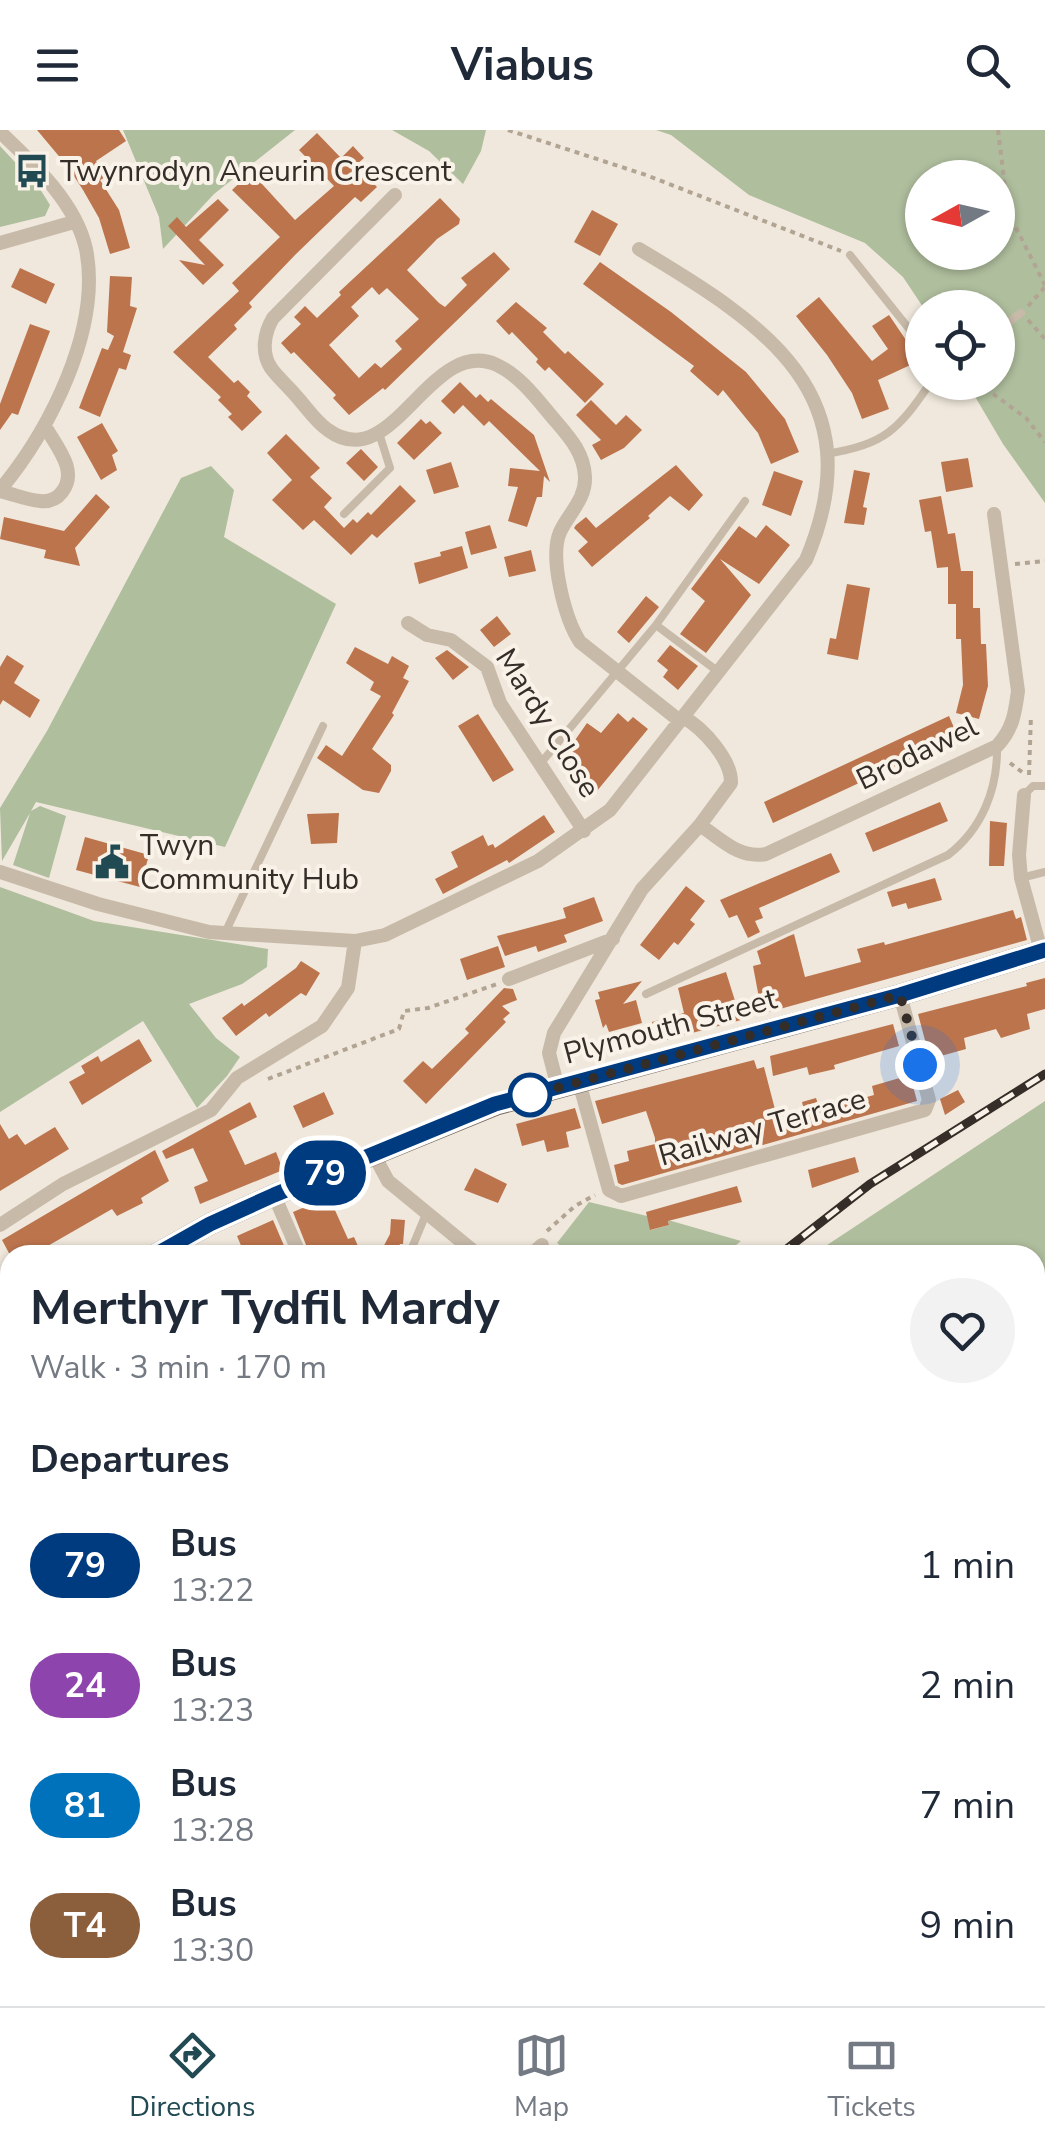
<!DOCTYPE html>
<meta charset="utf-8">
<style>
:root{--surface:#fff;--page:#f2f2f3;--text:#1f2937;--muted:#747a83;--line:#e0e1e3;--accent:#214a53}
body{margin:0;font-family:"Nunito Sans",sans-serif;background:var(--page);color:var(--text);height:100vh;display:flex;flex-direction:column;font-size:38px;white-space:nowrap}
*{box-sizing:border-box;margin:0}
p{font-size:32px;color:var(--muted)}
.icon{flex:none;width:55px;height:55px;fill:none;stroke:currentColor;stroke-width:2;stroke-linecap:round;stroke-linejoin:round}
.map{position:relative;flex:1;overflow:hidden}
.panel{position:absolute;left:0px;top:1115px;width:1045px;height:762px;display:flex;flex-direction:column;background:var(--surface);border-radius:30px 30px 0 0;box-shadow:0 2px 8px #0004}
.panel>*{flex:none}
.badge{padding:0 20px;border-radius:32px;font-size:35px;line-height:65px}
.needle{width:65px;rotate:262deg}
.buttons{position:absolute;left:905px;top:30px;display:grid;gap:20px}
.buttons a{display:grid;place-items:center;width:110px;height:110px;border-radius:50%;background:var(--surface);box-shadow:0 2px 8px #0004;font-size:50px}
.you{position:absolute;width:50px;height:50px;margin:-25px;border:8px solid #fff;border-radius:50%;background:#1a73e8;box-shadow:0 0 0 15px #1a73e833}
.map>.badge{position:absolute;translate:-50% -50%;box-shadow:0 0 0 5px #fff}
h2{padding:0 30px;font-size:38px;line-height:90px}
.round{display:grid;place-items:center;flex:none;width:105px;height:105px;border-radius:52px;background:var(--page)}
.head{display:flex;align-items:center;justify-content:space-between;height:170px;padding:0 30px}
h1{font-size:48px;font-weight:700;line-height:75px}
ul{padding:0;list-style:none}
li{display:flex;align-items:center;gap:30px;height:120px;padding:0 30px}
li div{flex:1}
li b{display:block;font-size:38px}
li em{font-style:normal}
li .badge{min-width:110px;font-weight:700;text-align:center}
header{display:flex;justify-content:space-between;align-items:center;height:130px;padding:0 30px;background:var(--surface);font-size:45px;font-weight:700}
.tab-bar{display:flex;justify-content:space-around;align-items:center;height:140px;border-top:2px solid var(--line);background:var(--surface);font-size:28px;color:var(--muted)}
.tab-bar a{display:grid;justify-items:center;gap:5px}
.tab-bar .current{color:var(--accent)}
.map>svg:first-child{display:block}
.green{fill:#afbe9d;fill-rule:evenodd}
.water{fill:#7da4ab}
.building{fill:#bc744d;fill-rule:evenodd}
.lines{fill:none;stroke-linecap:round;stroke-linejoin:round}
.path{stroke:#b2a493;stroke-width:4;stroke-dasharray:5 5;stroke-linecap:butt}
.lane{stroke:#c7baa9;stroke-width:8}
.street{stroke:#c7baa9;stroke-width:14}
.primary{stroke:#75665a;stroke-width:22}
.rail-casing{stroke:#342d28;stroke-width:9}
.rail{stroke:#f8f2e8;stroke-width:5;stroke-dasharray:15;stroke-linecap:butt}
.line-casing{stroke:#fff;stroke-width:22}
.line{stroke:#003b80;stroke-width:15}
.walk{stroke:#342d28;stroke-width:10;stroke-dasharray:0 18}
.stop-dot{fill:#fff;stroke:#003b80;stroke-width:5}
.labels{text-anchor:middle;stroke-width:8;stroke-linejoin:round;paint-order:stroke}
.poi-label{font-size:30px;fill:#342d28;stroke:#f8f2e8;text-anchor:start}
.street-label{font-size:30px;fill:#342d28;stroke:#f8f2e8}
</style>
<header><svg class="icon" aria-label="menu" viewBox="0 0 24 24"><path d="M4 6h16M4 12h16M4 18h16"/></svg>Viabus<svg class="icon" aria-label="search" viewBox="0 0 24 24"><circle cx="10" cy="10" r="6"/><path d="M15 15l6 6"/></svg></header>
<div class="map">
<svg width="1045" height="1876" viewBox="0 0 1045 1876">
<rect width="100%" height="100%" fill="#f0e8dc"/>
<!-- green -->
<path class="green" d="M123,0H295L214,64L163,119L159,87Z
M392,0H486L481,21L463,54L429,21Z
M656,0H1045V373L1003,314L967,253L998,252V178L923,177L903,147L865,113L749,65L671,5ZM922,48H998V122H922Z
M0,16L40,59L50,75L45,86L0,97Z
M211,336L234,360L224,407L336,474L225,717L36,672L31,681L40,676L66,686L49,748L13,735L30,683L2,731L0,678L47,601L181,348Z
M0,757L94,791L268,819L267,837L242,854L189,874L216,908L240,927L227,946L197,978L143,891L0,982Z
M1045,971V1160L1035,1168V1125H812Z
M589,1072L647,1086L651,1100L669,1095L668,1090L741,1111L724,1125H572L557,1113Z
M10,1255V1324L0,1334V1264Z
M205,1868H432L429,1876H188Z"/>
<!-- water -->
<path class="water" d="M10,1863V1868H86L73,1876H0V1870Z"/>
<!-- building -->
<path class="building" d="M37,0H119L126,11L96,31L106,47L100,50L119,80L130,118L110,124L99,88L83,60L68,37Z
M317,3L341,28L353,16L364,28L356,35L377,57L361,72L355,67L296,124L249,173L252,177L234,195L237,199L208,227L234,253L238,250L250,262L247,266L262,282L242,301L228,287L232,284L218,270L221,267L173,222L239,161L232,153L280,107L232,60L251,42L295,90L334,56L299,20Z
M440,68L460,89L459,94L437,109L407,140L439,173L445,177L467,155L461,148L494,122L510,139L385,260L383,258L349,285L333,268L336,265L294,222L291,224L281,213L301,194L294,187L305,176L317,188L341,165L339,162ZM372,157L379,165L387,158L419,189L395,211L402,219L381,238L375,233L359,248L329,215L359,186L351,177Z
M218,69L229,80L199,110L224,135L203,155L179,130L205,135L168,96L177,87L186,97Z
M592,80L618,94L600,126L574,112Z
M600,132L671,182L746,242L785,289L799,322L771,334L758,303L723,260L718,266L690,241L694,236L583,154Z
M20,138L55,154L46,174L11,157Z
M110,146L132,147L130,176L137,178L123,222L131,225L126,240L119,238L100,287L79,278L102,218L108,220L114,206L107,202Z
M819,167L872,231L888,219L872,196L889,185L910,216L919,231L878,250L889,279L862,289L852,263L827,225L796,186Z
M516,172L547,198L543,202L565,224L568,221L604,254L585,273L549,237L545,241L536,232L538,229L512,202L509,205L496,191Z
M30,194L50,201L18,285L12,283L0,300V274Z
M460,252L476,268L480,264L488,272L491,269L534,305L550,352L544,346L542,367H537L527,397L508,391L518,357L508,356L510,338L540,341L489,291L484,296L463,275L454,284L441,271Z
M591,270L616,295L626,285L642,300L624,318L601,330L592,315L601,310L576,285Z
M421,289L426,294L430,291L442,303L414,330L397,313Z
M102,293L118,321L112,325L117,340L101,350L77,307Z
M286,304L320,338L310,347L332,368L324,377L344,398L353,389L357,393L368,382L371,385L400,355L416,371L377,408L372,404L351,425L314,390L303,400L272,370L292,350L267,323Z
M361,319L378,337L364,351L346,333Z
M968,328L973,357L946,362L941,332Z
M451,332L459,357L434,364L426,340Z
M676,335L703,365L689,381L670,366L648,386L650,388L592,437L578,421L588,412L574,398L576,395L586,387L596,398Z
M854,340L870,343L863,377L867,378L864,395L844,393Z
M774,341L803,351L791,386L762,375Z
M96,364L110,377L75,418L80,436L44,428L46,420L0,409L4,387L64,401Z
M941,366L948,404L955,403L961,441H973V478H980L981,514H986L988,556L979,589L956,583L963,555L961,509H956V474H948V437L937,438L931,401L925,402L919,370Z
M490,395L497,418L471,425L465,402Z
M766,395L790,415L759,454L720,429L751,465L706,523L680,504L705,471L691,459L739,396L756,408Z
M462,416L468,438L419,454L414,433L441,426L440,422Z
M531,420L536,441L509,447L504,427Z
M847,454L870,458L858,530L827,524L830,508L836,509Z
M646,466L659,477L629,513L617,502Z
M497,486L511,504L494,517L480,500Z
M670,515L698,536L678,560L663,547L668,540L657,531Z
M355,517L388,534L392,526L409,536L403,548L409,551L392,583L394,585L372,619L391,635V641L379,663L363,660L317,628L326,615L342,626L381,566L370,560L374,552L346,533Z
M447,520L469,537L453,550L435,528Z
M7,525L24,536L14,553L40,570L30,588L3,570L0,575V537Z
M618,583L628,592L633,587L648,599L592,667L575,653L579,648L571,640L575,635L564,626L587,593L601,603Z
M478,584L514,640L493,652L458,596Z
M949,586L958,607L773,693L764,672Z
M940,672L948,691L873,722L865,703Z
M339,683L337,713L311,714L307,684Z
M544,685L555,702L509,733L507,730L443,764L435,749L458,737L451,722L483,705L488,716L493,714L495,718Z
M990,691L1007,693L1004,736H989Z
M85,707L149,725L140,757L76,740Z
M831,723L840,742L759,778L763,788L755,791L760,802L748,808L737,785L729,788L720,770Z
M935,748L942,770L908,779L906,773L892,777L887,762Z
M686,756L705,771L690,790L695,794L678,815L674,812L659,830L640,815Z
M594,767L603,791L564,805L567,812L538,822L536,816L505,826L497,806L566,788L563,778Z
M1013,780L1016,789L1021,787L1027,810L762,884L753,836L761,834L757,821L789,806L794,804L805,847L861,832L857,819L884,812L885,815Z
M498,816L505,837L467,850L460,829Z
M301,831L320,843L306,866L301,863L269,887L266,883L236,906L222,888L242,873L244,876L296,838Z
M726,842L741,890L658,912L652,892L684,883L678,858Z
M1045,848V879L1027,884L1030,899L1001,908L996,899L964,908L966,919L930,929L918,884L1027,856L1026,853Z
M642,851L623,874L636,870L642,893L609,902L606,894L603,898L595,870L600,869L598,862Z
M504,858L513,859L517,870L502,876L510,883L503,889L506,892L426,974L403,951L423,931L432,939L469,903L465,899Z
M893,894L899,916L834,935L835,939L809,945L807,937L773,946L770,926Z
M139,909L152,931L82,975L69,952L85,943L81,936L98,926L101,932Z
M754,930L757,939L764,937L778,991L805,984L802,972L816,968L820,980L874,965L872,956L910,945L917,971L622,1055L618,1053L614,1035L629,1031L627,1021L655,1014V1008L646,981L602,994L595,971Z
M958,960L965,972L945,985L940,969Z
M324,962L334,984L303,998L293,976Z
M250,972L257,987L229,1001L245,1035L276,1022L283,1040L200,1074L194,1057L208,1051L193,1018L166,1029L162,1021Z
M575,978L581,998L566,1002L569,1017L547,1022L544,1010L522,1016L516,994Z
M0,994L9,1009L17,1004L25,1015L55,997L69,1019L0,1061Z
M155,1020L169,1051L141,1068L143,1073L117,1086L112,1079L32,1125H10L2,1110Z
M855,1027L859,1042L812,1058L808,1040Z
M475,1038L507,1054L498,1073L464,1060Z
M737,1056L742,1072L668,1091L669,1095L650,1100L646,1082Z
M329,1067L348,1109L354,1107L362,1125H310L293,1082Z
M391,1089L405,1090L403,1114H400L395,1125H379L390,1104Z
M273,1090L288,1125H245L237,1106Z"/>
<g class="lines">
<!-- path -->
<path class="path" d="M508,0L646,45L841,121
M998,0L1008,82L1045,155
M1028,176L1045,157
M1028,190L1045,209
M977,252L1026,288L1045,312
M1015,434L1045,431
M1010,633L1026,645
M1029,645L1031,585
M268,949L399,899L404,881L428,878L497,854
M547,1101L575,1076L595,1065
M334,1868L335,1876
M524,1868L553,1876
M180,1876L195,1868"/>
<!-- lane -->
<path class="lane" d="M850,125L922,215
M998,200L1021,183
M826,324C886,314 898,300 931,252
M344,384L390,338L379,303
M656,495L720,543
M540,634L656,495L745,371
M1024,665L1033,656H1045
M1021,748L1045,742
M225,803L323,596
M646,864L948,725C982,699 998,659 997,616
M409,1125L426,1084
M1035,1303L1045,1296
M1035,1308L1045,1318
M0,1343L10,1333
M1035,1460L1045,1454
M0,1550L10,1539
M9,1621L10,1597
M0,1708L10,1709"/>
<!-- street -->
<path class="street" d="M0,2C33,33 76,73 86,119C102,199 49,301 0,360
M395,65L273,188C264,203 261,223 271,238C278,248 289,257 297,267C307,278 316,292 328,300C393,348 430,204 497,235C518,245 534,265 548,282C564,302 584,319 585,347C586,369 569,383 560,402C549,428 565,489 580,512L680,591
M0,113L74,92
M0,361C13,364 27,370 40,371C49,372 56,370 62,362C79,341 56,316 45,296
M408,493L427,505L451,510L487,537L500,573L584,701
M1024,665L1019,725L1021,748L1041,821
M700,695C722,710 739,729 766,724L997,616C1013,599 1015,583 1018,561L994,384
M0,742L98,774L209,802L355,811L385,805L538,731L610,680L806,430C876,265 765,194 639,119
M509,849L613,809
M579,952L609,1060L621,1066L925,980L929,970L900,865
M558,958L549,923L554,903L642,759L700,695L731,653C732,630 703,598 683,587
M373,1023L388,1051L478,1125
M274,1065L300,1125
M0,1095L63,1054L211,980L237,948L322,896L348,858L355,811
M531,1125L542,1115
M0,1444L10,1433
M0,1623L10,1620"/>
<!-- primary -->
<path class="primary" d="M155,1125L210,1094L274,1065L495,975L900,865L1045,820
M0,1242L10,1234"/>
<!-- rail casing -->
<g class="rail-casing">
<path id="rail" d="M779,1125L870,1054L1045,944
M0,1661L10,1659"/>
</g>
<!-- rail -->
<use href="#rail" class="rail"/>
</g>
<g class="lines">
<!-- line casing -->
<g class="line-casing">
<path id="line" d="M155,1125L210,1094L274,1065L495,974L900,865L1045,820"/>
</g>
<!-- line -->
<use href="#line" class="line"/>
<!-- walk -->
<path class="walk" d="M530,965L527,966L900,865L920,935"/>
</g>
<!-- icons -->
<defs>
<g id="bus-bare" transform="scale(2.7)"><path d="M-5-6H5V4H4V6H2V4H-2V6H-4V4H-5ZM-3.5-4V0h7V-4ZM-3.5 1.2v1.5H-2V1.2ZM2 1.2v1.5H3.5V1.2Z" fill="#214a53" stroke="#f8f2e8" stroke-width="2.5" paint-order="stroke"/></g>
<g id="civic-bare" transform="scale(2.7)"><path d="M-.6-6.5H3V-4.5H.6V-3L4-1V1h2V6H-6V1h2V-1L-.6-3ZM-1.2 2.5V6h2.4V2.5Z" fill="#214a53" stroke="#f8f2e8" stroke-width="2.5" paint-order="stroke"/></g>
</defs>
<g fill-rule="evenodd">
<use href="#bus-bare" x="32" y="41"/>
<use href="#civic-bare" x="112" y="732"/>
</g>
<!-- markers -->
<circle class="stop-dot" cx="530" cy="965" r="20"/>
<g class="labels">
<!-- poi labels -->
<g class="poi-label">
<text x="60" y="51">Twynrodyn Aneurin Crescent</text>
<text x="140" y="725">Twyn<tspan x="140" dy="34">Community Hub</tspan></text>
</g>
<!-- street labels -->
<g class="street-label">
<text transform="translate(548 593) rotate(58)" y="10">Mardy Close</text>
<text transform="translate(917 623) rotate(-26)" y="10">Brodawel</text>
<text transform="translate(670 896) rotate(-15)" y="10">Plymouth Street</text>
<text transform="translate(762 997) rotate(-16)" y="10">Railway Terrace</text>
</g>
</g>
</svg>
<div class="buttons">
<a><svg class="needle" viewBox="-14 -14 28 28"><path d="M0-13l5 13h-10z" fill="#e53935"/><path d="M0 13l5-13h-10z" fill="#747a83"/></svg></a>
<a><svg class="icon" aria-label="locate" viewBox="0 0 24 24"><circle cx="12" cy="12" r="6"/><path d="M12 2v4M12 18v4M2 12h4M18 12h4"/></svg></a>
</div>
<div class="you" style="left:920px;top:935px"></div>
<b class="badge" style="left:325px;top:1043px;background:#003b80;color:#fff">79</b>
<section class="panel">
<div class="head"><div><h1>Merthyr Tydfil Mardy</h1><p>Walk · 3 min · 170 m</p></div><a class="round"><svg class="icon" aria-label="heart" viewBox="0 0 24 24"><path d="M12 20l-8-8c-3-5 5-10 8-4 3-6 11-1 8 4z"/></svg></a></div>
<h2>Departures</h2>
<ul>
<li><span class="badge" style="background:#003b80;color:#fff">79</span><div><b>Bus</b><p>13:22</p></div><em>1 min</em></li>
<li><span class="badge" style="background:#8e44ad;color:#fff">24</span><div><b>Bus</b><p>13:23</p></div><em>2 min</em></li>
<li><span class="badge" style="background:#0072bc;color:#fff">81</span><div><b>Bus</b><p>13:28</p></div><em>7 min</em></li>
<li><span class="badge" style="background:#8b5e3c;color:#fff">T4</span><div><b>Bus</b><p>13:30</p></div><em>9 min</em></li>
</ul>
</section>
</div>
<nav class="tab-bar">
<a class="current"><svg class="icon" aria-label="directions" viewBox="0 0 24 24"><path d="M12 3l9 9-9 9-9-9zM9 14v-3h6M13 9l2 2-2 2"/></svg>Directions</a>
<a><svg class="icon" aria-label="map" viewBox="0 0 24 24"><path d="M3 6l6-2 6 2 6-2v14l-6 2-6-2-6 2zM9 4v14M15 6v14"/></svg>Map</a>
<a><svg class="icon" aria-label="tickets" viewBox="0 0 24 24"><path d="M3 7h18v10H3zM15 7v10"/></svg>Tickets</a>
</nav>
